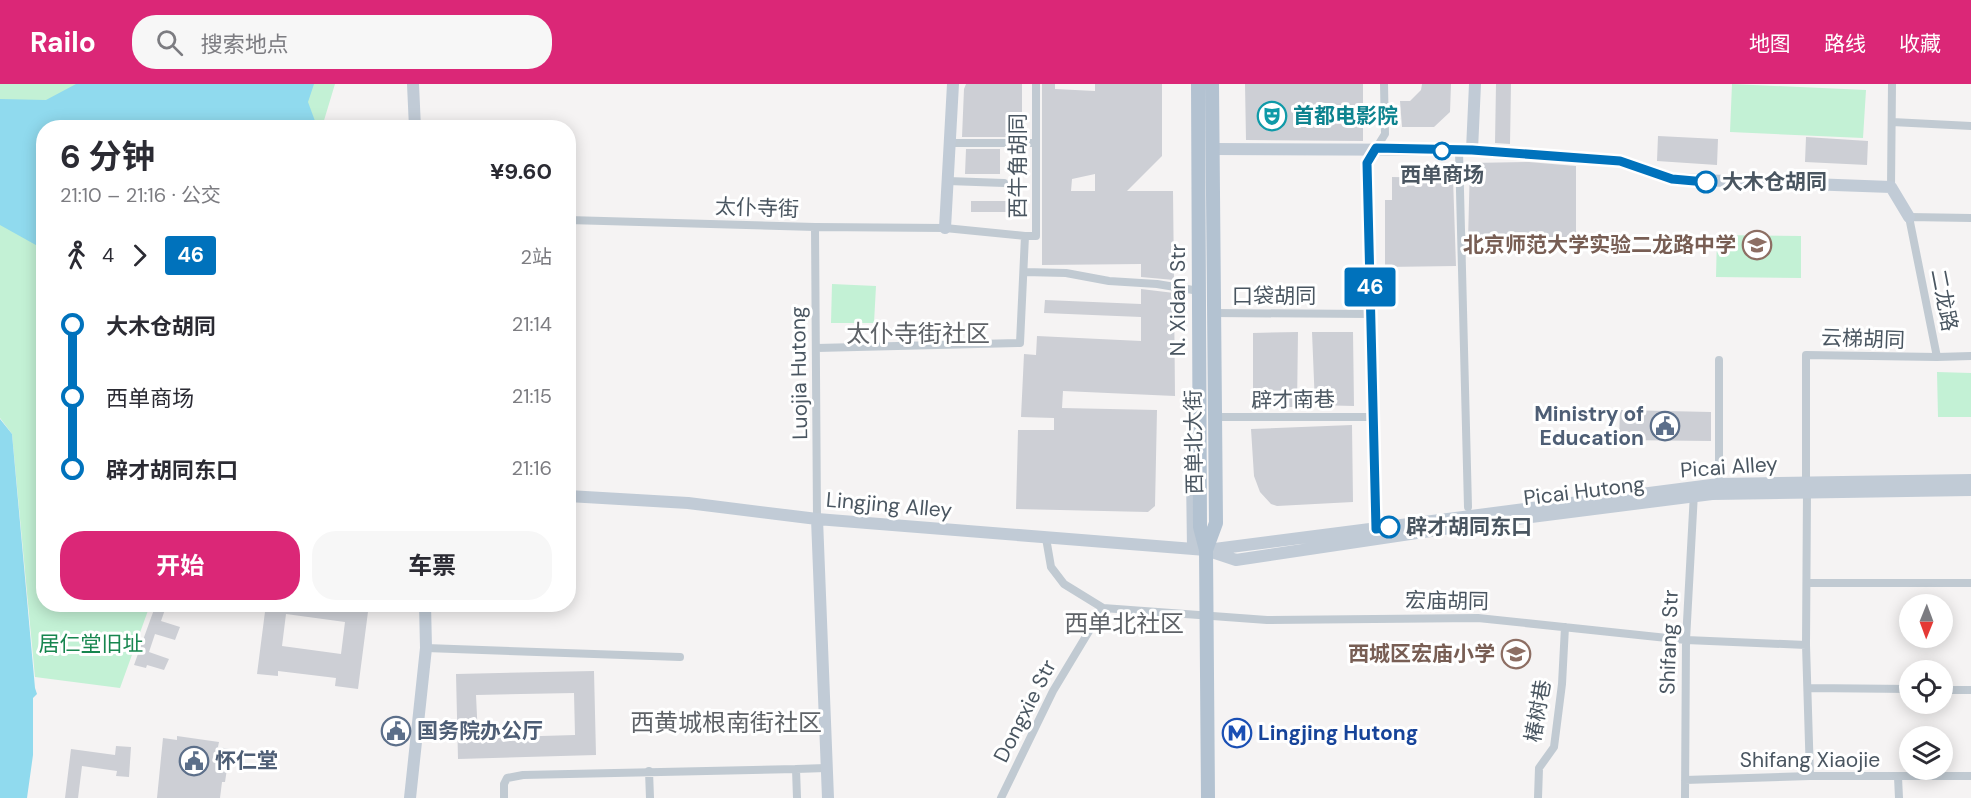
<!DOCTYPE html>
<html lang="zh">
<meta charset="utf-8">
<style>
:root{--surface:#fff;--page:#f7f7f7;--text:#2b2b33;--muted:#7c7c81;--accent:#db2777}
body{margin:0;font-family:"DM Sans","Noto Sans SC",sans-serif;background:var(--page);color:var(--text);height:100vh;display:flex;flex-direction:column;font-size:22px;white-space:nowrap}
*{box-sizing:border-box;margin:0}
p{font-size:20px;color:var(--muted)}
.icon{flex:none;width:33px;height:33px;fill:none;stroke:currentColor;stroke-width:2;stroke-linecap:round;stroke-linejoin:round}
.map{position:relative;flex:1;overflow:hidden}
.side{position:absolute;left:36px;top:36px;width:540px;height:492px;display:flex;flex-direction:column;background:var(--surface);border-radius:24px;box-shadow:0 3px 15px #0003}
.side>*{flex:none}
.badge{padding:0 12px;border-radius:4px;font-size:21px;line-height:39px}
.needle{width:39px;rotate:181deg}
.buttons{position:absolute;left:1899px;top:510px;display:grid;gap:12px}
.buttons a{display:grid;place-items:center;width:54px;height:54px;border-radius:50%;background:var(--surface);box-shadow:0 3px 15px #0003;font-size:30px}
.map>.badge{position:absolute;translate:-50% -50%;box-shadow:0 0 0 3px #fff}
.legs{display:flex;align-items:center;gap:9px;height:66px;padding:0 24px;font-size:20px}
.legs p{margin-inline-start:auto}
.summary{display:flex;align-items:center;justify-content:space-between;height:102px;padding:0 24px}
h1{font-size:33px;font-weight:700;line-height:45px}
.action{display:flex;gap:12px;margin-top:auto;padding:12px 24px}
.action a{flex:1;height:69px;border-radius:24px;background:var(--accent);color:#fff;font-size:24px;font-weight:700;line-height:69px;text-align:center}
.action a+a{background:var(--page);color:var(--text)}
ul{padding:0 24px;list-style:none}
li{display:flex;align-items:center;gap:21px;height:72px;font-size:22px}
li i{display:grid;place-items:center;width:9px;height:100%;margin:0 8px;background:currentColor}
li i::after{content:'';width:15px;height:15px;margin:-8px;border:4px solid;border-radius:50%;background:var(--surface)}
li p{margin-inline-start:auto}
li:first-child i{background:linear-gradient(#0000 50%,currentColor 0)}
li:last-child i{background:linear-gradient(currentColor 50%,#0000 0)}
header{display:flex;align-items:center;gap:36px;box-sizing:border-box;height:84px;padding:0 30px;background:var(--accent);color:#fff}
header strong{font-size:28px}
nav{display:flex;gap:33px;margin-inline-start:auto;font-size:21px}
.search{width:420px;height:54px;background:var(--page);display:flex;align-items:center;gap:15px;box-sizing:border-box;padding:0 21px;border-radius:24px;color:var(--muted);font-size:22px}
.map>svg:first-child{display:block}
.green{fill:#c3f1d5}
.water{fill:#90daee}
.building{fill:#cdcfd5;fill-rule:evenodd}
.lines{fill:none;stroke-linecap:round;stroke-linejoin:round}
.street-tunnel{stroke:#caccce;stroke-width:8;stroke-dasharray:8 4;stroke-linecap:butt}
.street{stroke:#c1cad2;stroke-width:8}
.secondary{stroke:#c1cbd6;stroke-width:12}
.primary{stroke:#b3c2d1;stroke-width:14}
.line-1-casing{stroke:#fff;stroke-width:14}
.line-1{stroke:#0072bc;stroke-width:9}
.stop-1-dot{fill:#fff;stroke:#0072bc;stroke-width:3}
.labels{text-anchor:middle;stroke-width:6;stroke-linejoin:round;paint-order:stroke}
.culture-label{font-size:21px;font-weight:bold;fill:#0d838f;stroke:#fff;text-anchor:start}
.street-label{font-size:21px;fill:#4a5661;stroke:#fff}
.stop-label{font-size:21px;font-weight:bold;fill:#4a5661;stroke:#fff;text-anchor:start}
.education-label{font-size:21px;font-weight:bold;fill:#785e54;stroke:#fff;text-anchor:end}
.service-label{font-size:21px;font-weight:bold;fill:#4e5e75;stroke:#fff;text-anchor:start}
.park-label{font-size:21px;fill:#17864f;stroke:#fff}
.transit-label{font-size:21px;font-weight:bold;fill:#164399;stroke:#fff;text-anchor:start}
.quarter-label{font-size:24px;fill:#5f6368;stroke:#fff}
</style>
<header>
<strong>Railo</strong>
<div class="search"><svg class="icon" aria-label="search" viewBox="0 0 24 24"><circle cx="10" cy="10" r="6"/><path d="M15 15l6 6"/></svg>搜索地点</div>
<nav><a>地图</a><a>路线</a><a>收藏</a></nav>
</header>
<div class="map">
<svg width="1971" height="714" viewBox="0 0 1971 714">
<rect width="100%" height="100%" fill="#f5f3f3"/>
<!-- green -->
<path class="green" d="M0,0H335L322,43L44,44V520L150,521L120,604L35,593L12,350L0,334Z
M1732,0L1866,6L1863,54L1730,48Z
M1717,151L1801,152V194L1716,193Z
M832,200L876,202L874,239H831Z
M1937,288L1971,289V333H1938Z"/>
<!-- water -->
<path class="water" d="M76,0H314L308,18L315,37L305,44H44L43,165L0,141V15L46,16Z
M0,335L12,350L35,604L37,610L33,614V671L27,714H0Z"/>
<!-- building -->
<path class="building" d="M966,0H1022V53H962L964,5Z
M1042,0H1055V5L1095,7V0H1162V72L1127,107H1173L1174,196L1141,193V180L1042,181ZM1095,90V107H1071L1072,95Z
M1245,0H1363V57L1246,56Z
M1422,0H1451L1450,28L1434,43H1402L1400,17H1410L1421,6Z
M1496,0H1511L1510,60L1495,59Z
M1658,52L1718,55L1717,81L1657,77Z
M1806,53L1868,57L1867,81L1805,78Z
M966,65H1000V90H965Z
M1529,78L1576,82V158L1468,157L1470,79Z
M1392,93L1453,94L1456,182L1385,183V116H1392Z
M971,117H1007V128H971Z
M1141,205L1174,209L1175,312L1063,307L1062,324L1157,326L1155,422L1148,428L1016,425L1018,346H1054V334L1021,333L1024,270L1036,271L1037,252L1141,257V233L1044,229L1045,216L1141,220Z
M1298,248L1297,323H1253V249Z
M1312,248H1353L1354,322L1315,321Z
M1620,326L1711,328V357L1619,356Z
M1352,341L1353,418L1277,422L1271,420L1260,408L1254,392L1251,345Z
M156,520H167L161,537L180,543L175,556L155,550L149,568L169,575L164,586L147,581L146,584L134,581Z
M266,520H369L358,605L335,602L336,594L278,587V592L257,590ZM286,530L345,538L341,570L282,562Z
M594,587L596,671L458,675L456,590ZM574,609L575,651L478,654L476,611Z
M177,652L219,658L218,663L230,665L225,698H222L220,714H157L163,654L177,656Z
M116,662L131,663L129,693L116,692L117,687L82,682L78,714H65L71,665L115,671Z"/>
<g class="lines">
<!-- street-tunnel -->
<path class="street-tunnel" d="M1373,340V367"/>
<!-- street -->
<path class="street" d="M1892,38L1971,42
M950,59H1034
M1459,67L1468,423
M948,97L1004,99
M1891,103L1892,0
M1971,134L1909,133L1937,273L1971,272
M568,136L815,143L945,144L1025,152L1020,259L817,264
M815,143L817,435
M1025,152H1036V0
M1024,188L1066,189L1109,197L1157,200L1199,207
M1213,229L1370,230
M1719,276V400
M1214,333H1372
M1373,340L1367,79L1385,50L1384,0
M1373,367L1376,445
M1806,398V271L1937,273
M1807,407L1806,561L1810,692
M1046,454L1051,483L1064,500L1103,524
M1807,499H1971
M426,564L680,573
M1808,604L1910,605
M1942,606H1971
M796,685L826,684
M649,687L650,714
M1898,693L1899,714
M1685,696L1810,692H1971
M504,714V700L507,694L523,691L796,685L797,714
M1001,714L1053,607L1103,524L1267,536L1478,534L1686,556L1806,561
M1538,714L1539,684L1554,663L1562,600L1565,543
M1685,714L1686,556L1694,409"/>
<!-- secondary -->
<path class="secondary" d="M413,0L415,44
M1212,65L1472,66L1620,77L1672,95L1891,103L1909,133
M1472,66L1475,0
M945,144L953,0
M568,412L688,419L817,435L1206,466L1236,476L1477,440L1712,410L1971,406
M817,435L828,714
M1193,465L1192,390L1195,370
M1207,466L1719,400L1971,396
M410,714L426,564L425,520"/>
<!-- primary -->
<path class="primary" d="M1198,0L1200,443L1206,466L1208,714
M1206,466L1216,439L1212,0"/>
</g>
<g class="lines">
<!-- line-1 casing -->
<g class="line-1-casing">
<path id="line-1" d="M1389,443L1376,445L1367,79L1376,64L1472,66L1620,77L1672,95L1706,98"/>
</g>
<!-- line-1 -->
<use href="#line-1" class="line-1"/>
</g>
<!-- icons -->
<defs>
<g id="theatre-ring" transform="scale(1.5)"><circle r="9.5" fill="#fff" stroke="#0f9aa8" stroke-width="1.5"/><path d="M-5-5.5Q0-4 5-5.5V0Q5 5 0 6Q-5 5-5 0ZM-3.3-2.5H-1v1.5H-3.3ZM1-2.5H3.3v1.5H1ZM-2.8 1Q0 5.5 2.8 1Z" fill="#0f9aa8"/></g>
<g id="school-ring" transform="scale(1.5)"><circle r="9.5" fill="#fff" stroke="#8d6e63" stroke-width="1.5"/><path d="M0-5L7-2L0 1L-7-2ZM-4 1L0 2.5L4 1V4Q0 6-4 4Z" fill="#8d6e63"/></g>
<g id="civic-ring" transform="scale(1.5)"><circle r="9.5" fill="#fff" stroke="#5c6f8a" stroke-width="1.5"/><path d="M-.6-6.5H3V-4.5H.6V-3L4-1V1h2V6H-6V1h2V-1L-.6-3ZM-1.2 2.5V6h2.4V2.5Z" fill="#5c6f8a"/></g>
<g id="metro-ring" transform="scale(1.5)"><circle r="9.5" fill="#fff" stroke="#1a4fb4" stroke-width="1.5"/><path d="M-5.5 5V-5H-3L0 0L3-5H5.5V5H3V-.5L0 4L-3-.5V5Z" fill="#1a4fb4"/></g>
</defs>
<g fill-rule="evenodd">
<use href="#theatre-ring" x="1272" y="32"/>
<use href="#school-ring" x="1757" y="161"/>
<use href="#civic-ring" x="1665" y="342"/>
<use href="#school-ring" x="1516" y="570"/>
<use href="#civic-ring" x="396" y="647"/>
<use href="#metro-ring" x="1237" y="649"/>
<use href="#civic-ring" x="194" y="677"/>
</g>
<!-- markers -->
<g class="stop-1-dot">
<circle cx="1442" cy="67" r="8"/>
<circle cx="1706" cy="98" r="10"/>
<circle cx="1389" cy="443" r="10"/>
</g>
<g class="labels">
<!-- culture labels -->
<g class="culture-label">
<text x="1293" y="39">首都电影院</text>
</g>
<!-- street labels -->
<g class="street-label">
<text transform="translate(1018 82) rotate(-90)" y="7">西牛角胡同</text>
<text transform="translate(757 124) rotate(2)" y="7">太仆寺街</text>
<text x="1274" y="219">口袋胡同</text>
<text transform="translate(1178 216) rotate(-90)" y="7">N. Xidan Str</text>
<text transform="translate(1944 216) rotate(79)" y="7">二龙路</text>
<text transform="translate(1863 255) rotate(2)" y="7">云梯胡同</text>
<text transform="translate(799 289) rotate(-91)" y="7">Luojia Hutong</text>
<text transform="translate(1293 316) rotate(-1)" y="7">辟才南巷</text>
<text transform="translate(1194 358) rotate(-91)" y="7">西单北大街</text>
<text transform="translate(1729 383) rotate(-4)" y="7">Picai Alley</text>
<text transform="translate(1584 407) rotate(-7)" y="7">Picai Hutong</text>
<text transform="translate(889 421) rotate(5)" y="7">Lingjing Alley</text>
<text transform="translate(1447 517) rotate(1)" y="7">宏庙胡同</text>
<text transform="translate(1669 558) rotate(-88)" y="7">Shifang Str</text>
<text transform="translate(1025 627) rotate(-63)" y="7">Dongxie Str</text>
<text transform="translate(1538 627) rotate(-80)" y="7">椿树巷</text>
<text x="1810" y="683">Shifang Xiaojie</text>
</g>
<!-- stop labels -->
<g class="stop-label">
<text x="1442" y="98" text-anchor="middle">西单商场</text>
<text x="1722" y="105">大木仓胡同</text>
<text x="1406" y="450">辟才胡同东口</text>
</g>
<!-- education labels -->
<g class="education-label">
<text x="1736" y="168">北京师范大学实验二龙路中学</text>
<text x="1495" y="577">西城区宏庙小学</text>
</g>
<!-- service labels -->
<g class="service-label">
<text x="1644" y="337" text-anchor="end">Ministry of<tspan x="1644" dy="24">Education</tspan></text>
<text x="417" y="654">国务院办公厅</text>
<text x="215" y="684">怀仁堂</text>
</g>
<!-- park labels -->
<g class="park-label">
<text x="91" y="567">居仁堂旧址</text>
</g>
<!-- transit labels -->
<g class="transit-label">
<text x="1258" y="656">Lingjing Hutong</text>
</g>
<!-- quarter labels -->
<g class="quarter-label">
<text x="918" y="258">太仆寺街社区</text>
<text x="1124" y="548">西单北社区</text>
<text x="726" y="647">西黄城根南街社区</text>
</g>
</g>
</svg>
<div class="buttons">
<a><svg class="needle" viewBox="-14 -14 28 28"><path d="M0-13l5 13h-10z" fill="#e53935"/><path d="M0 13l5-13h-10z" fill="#7c7c81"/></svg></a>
<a><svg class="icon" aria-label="locate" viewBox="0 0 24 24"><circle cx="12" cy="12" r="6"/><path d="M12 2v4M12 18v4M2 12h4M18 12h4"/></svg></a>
<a><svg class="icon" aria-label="layers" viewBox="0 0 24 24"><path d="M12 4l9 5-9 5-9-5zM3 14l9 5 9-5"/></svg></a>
</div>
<b class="badge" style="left:1370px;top:203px;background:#0072bc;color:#fff">46</b>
<section class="side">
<div class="summary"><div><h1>6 分钟</h1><p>21:10 – 21:16 · 公交</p></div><b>¥9.60</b></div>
<div class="legs"><svg class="icon" aria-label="walk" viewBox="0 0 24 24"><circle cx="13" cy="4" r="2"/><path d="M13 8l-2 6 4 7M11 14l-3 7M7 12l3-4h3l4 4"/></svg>4<svg class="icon" aria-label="forward" viewBox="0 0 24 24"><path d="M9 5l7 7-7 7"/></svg><b class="badge" style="background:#0072bc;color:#fff">46</b><p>2站</p></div>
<ul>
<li><i style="color:#0072bc"></i><b>大木仓胡同</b><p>21:14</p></li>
<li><i style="color:#0072bc"></i><span>西单商场</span><p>21:15</p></li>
<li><i style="color:#0072bc"></i><b>辟才胡同东口</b><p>21:16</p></li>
</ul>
<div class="action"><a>开始</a><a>车票</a></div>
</section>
</div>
